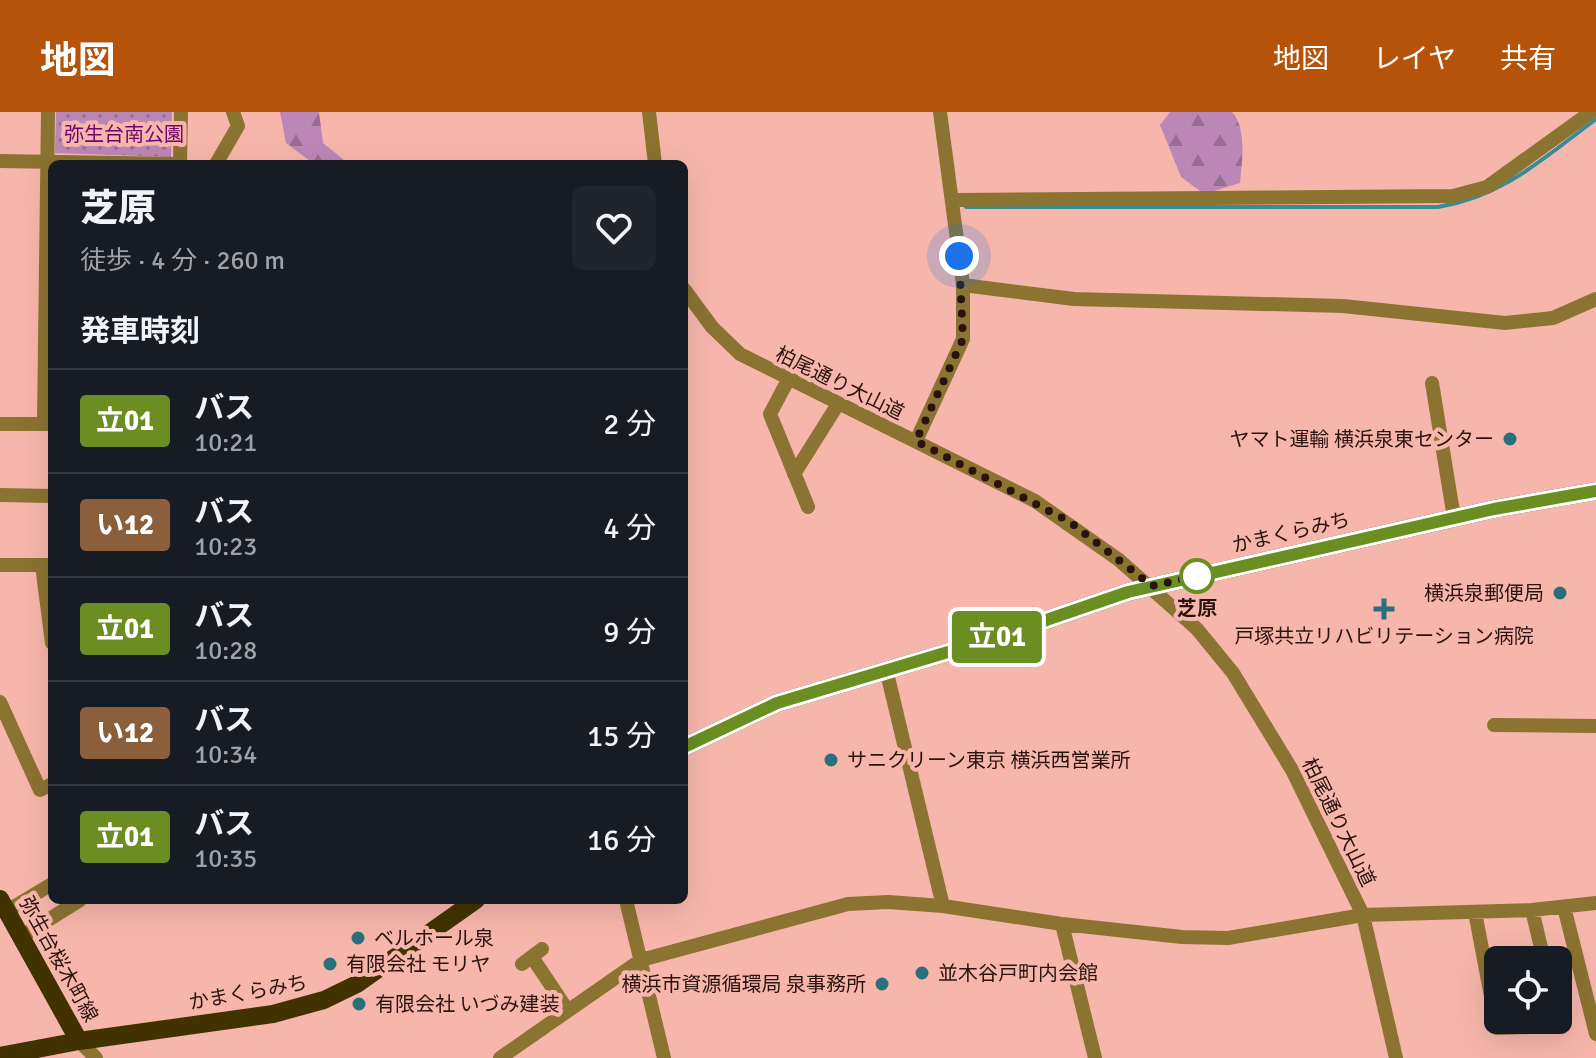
<!DOCTYPE html>
<html lang="ja">
<meta charset="utf-8">
<style>
:root{--surface:#171b24;--page:#20242c;--text:#f1f3f6;--muted:#9ea1a6;--line:#363941;--accent:#b45309}
body{margin:0;font-family:Signika,"Noto Sans JP",sans-serif;background:var(--page);color:var(--text);height:100vh;display:flex;flex-direction:column;font-size:30px;white-space:nowrap}
*{box-sizing:border-box;margin:0}
p{font-size:26px;color:var(--muted)}
.icon{flex:none;width:44px;height:44px;fill:none;stroke:currentColor;stroke-width:2;stroke-linecap:round;stroke-linejoin:round}
.map{position:relative;flex:1;overflow:hidden}
.side{position:absolute;left:48px;top:48px;width:640px;height:744px;display:flex;flex-direction:column;background:var(--surface);border-radius:12px;box-shadow:0 8px 32px #0002}
.side>*{flex:none}
.badge{padding:0 16px;border-radius:6px;font-size:28px;line-height:52px}
.buttons{position:absolute;left:1484px;top:834px;display:grid;gap:16px}
.buttons a{display:grid;place-items:center;width:88px;height:88px;border-radius:12px;background:var(--surface);box-shadow:0 8px 32px #0002;font-size:40px}
.you{position:absolute;width:40px;height:40px;margin:-20px;border:6px solid #fff;border-radius:50%;background:#1a73e8;box-shadow:0 0 0 12px #1a73e833}
.map>.badge{position:absolute;translate:-50% -50%;box-shadow:0 0 0 4px #fff}
h2{padding:0 32px;font-size:30px;line-height:72px}
.round{display:grid;place-items:center;flex:none;width:84px;height:84px;border-radius:12px;background:var(--page)}
.head{display:flex;align-items:center;justify-content:space-between;height:136px;padding:0 32px}
h1{font-size:38px;font-weight:800;line-height:60px}
ul{padding:0;list-style:none}
li{display:flex;align-items:center;gap:24px;height:104px;padding:0 32px;border-top:2px solid var(--line)}
li div{flex:1}
li b{display:block;font-size:30px}
li em{font-style:normal}
li .badge{min-width:88px;font-weight:700;text-align:center}
header{display:flex;align-items:center;gap:48px;box-sizing:border-box;height:112px;padding:0 40px;background:var(--accent);color:#fff}
header strong{font-size:38px}
nav{display:flex;gap:44px;margin-inline-start:auto;font-size:28px}
.map>svg:first-child{display:block}
.grass{fill:url(#grass-dots)}
.forest{fill:url(#forest-firs)}
.lines{fill:none;stroke-linecap:round;stroke-linejoin:round}
.stream{stroke:#368d9a;stroke-width:4}
.minor{stroke:#8b7331;stroke-width:14}
.major{stroke:#423200;stroke-width:18}
.line-casing{stroke:#fff;stroke-width:18}
.line{stroke:#6b8e23;stroke-width:12}
.walk{stroke:#2a130f;stroke-width:8;stroke-dasharray:0 14.4}
.poi-dot{fill:#28707b;stroke:#f7b6ab;stroke-width:3}
.stop-dot{fill:#fff;stroke:#6b8e23;stroke-width:4}
.labels{text-anchor:middle;stroke-width:8;stroke-linejoin:round;paint-order:stroke}
.park-label{font-size:20px;fill:#6f066d;stroke:#f7b6ab}
.street-label{font-size:20px;fill:#2a130f;stroke:#f7b6ab}
.poi-label{font-size:20px;fill:#2a130f;stroke:#f7b6ab;text-anchor:start}
.stop-label{font-size:20px;font-weight:bold;fill:#2a130f;stroke:#f7b6ab}
</style>
<header>
<strong>地図</strong>
<nav><a>地図</a><a>レイヤ</a><a>共有</a></nav>
</header>
<div class="map">
<svg width="1596" height="946" viewBox="0 0 1596 946">
<defs>
<pattern id="grass-dots" width="8" height="8" patternUnits="userSpaceOnUse" patternTransform="scale(2)"><rect width="8" height="8" fill="#bb87b7"/><path d="M2 2h.1M6 6h.1" fill="none" stroke="#986d93" stroke-width="1.8" stroke-linecap="round"/></pattern>
<pattern id="forest-firs" width="22" height="20" patternUnits="userSpaceOnUse" patternTransform="scale(2)"><rect width="22" height="20" fill="#bb87b7"/><path d="M5 1l3.5 6h-7zM16 11l3.5 6h-7z" fill="#986d93"/></pattern>
</defs>
<rect width="100%" height="100%" fill="#f7b6ab"/>
<!-- grass -->
<path class="grass" d="M56,0H172L171,45L55,41Z"/>
<!-- forest -->
<path class="forest" d="M280,0H319L323,31L349,52H314L286,31Z
M1170,0H1232C1247,15 1242,52 1240,71L1204,82L1181,65L1160,13Z"/>
<g class="lines">
<!-- stream -->
<path class="stream" d="M966,95H1438C1503,85 1545,45 1596,7"/>
<!-- minor -->
<path class="minor" d="M649,0L655,52
M0,49L178,52
M180,52L181,0
M216,52L238,14L233,0
M952,88L1453,84L1487,75L1591,0
M963,173L1074,187L1343,194L1505,211L1553,206L1596,187
M684,177L712,215L740,242L1035,389L1119,448L1197,517L1233,561L1292,658L1363,803L1396,946
M788,268L770,302L808,395
M1432,271L1454,406
M0,312H52
M44,312L48,0
M916,329L963,227V173L940,0
M794,362L838,292
M0,383L52,384
M0,453H52
M42,453L52,531
M886,557L943,794
M0,590L40,678L52,672
M1494,613L1596,614
M626,788L664,946
M1564,795L1596,922
M1532,798L1544,848
M7,799L52,772
M1475,800L1497,916L1560,914L1558,906
M1062,812L1095,946
M21,825L80,788
M532,845L568,899
M522,852L542,837
M79,929L96,946
M500,946L641,848L848,792L888,790L943,794L1062,812L1182,825L1228,826L1363,803L1532,798L1596,791"/>
<!-- major -->
<path class="major" d="M684,635L777,591L985,529L1128,480L1494,397L1596,379
M0,787L79,929
M0,944L79,929L273,902L324,888L357,872L476,788"/>
</g>
<g class="lines">
<!-- line casing -->
<g class="line-casing">
<path id="line" d="M684,635L777,591L985,529L1128,480L1494,397L1596,379"/>
</g>
<!-- line -->
<use href="#line" class="line"/>
<!-- walk -->
<path class="walk" d="M959,144L963,227L916,329L1070,410L1152,474L1197,464"/>
</g>
<!-- markers -->
<g class="poi-dot">
<circle cx="1510" cy="327" r="8"/>
<circle cx="1560" cy="481" r="8"/>
<path d="M1380 485h8v8h8v8h-8v8h-8v-8h-8v-8h8z"/>
<circle cx="831" cy="648" r="8"/>
<circle cx="358" cy="826" r="8"/>
<circle cx="330" cy="852" r="8"/>
<circle cx="922" cy="861" r="8"/>
<circle cx="882" cy="872" r="8"/>
<circle cx="359" cy="892" r="8"/>
</g>
<circle class="stop-dot" cx="1197" cy="464" r="16"/>
<g class="labels">
<!-- park labels -->
<g class="park-label">
<text x="124" y="29">弥生台南公園</text>
</g>
<!-- street labels -->
<g class="street-label">
<text transform="translate(840 271) rotate(26)" y="7">柏尾通り大山道</text>
<text transform="translate(1291 420) rotate(-13)" y="7">かまくらみち</text>
<text transform="translate(1339 710) rotate(64)" y="7">柏尾通り大山道</text>
<text transform="translate(59 847) rotate(61)" y="7">弥生台桜木町線</text>
<text transform="translate(248 880) rotate(-10)" y="7">かまくらみち</text>
</g>
<!-- poi labels -->
<g class="poi-label">
<text x="1494" y="334" text-anchor="end">ヤマト運輸 横浜泉東センター</text>
<text x="1544" y="488" text-anchor="end">横浜泉郵便局</text>
<text x="1384" y="531" text-anchor="middle">戸塚共立リハビリテーション病院</text>
<text x="847" y="655">サニクリーン東京 横浜西営業所</text>
<text x="374" y="833">ベルホール泉</text>
<text x="346" y="859">有限会社 モリヤ</text>
<text x="938" y="868">並木谷戸町内会館</text>
<text x="866" y="879" text-anchor="end">横浜市資源循環局 泉事務所</text>
<text x="375" y="899">有限会社 いづみ建装</text>
</g>
<!-- stop labels -->
<g class="stop-label">
<text x="1197" y="503">芝原</text>
</g>
</g>
</svg>
<div class="buttons">
<a><svg class="icon" aria-label="locate" viewBox="0 0 24 24"><circle cx="12" cy="12" r="6"/><path d="M12 2v4M12 18v4M2 12h4M18 12h4"/></svg></a>
</div>
<div class="you" style="left:959px;top:144px"></div>
<b class="badge" style="left:997px;top:525px;background:#6b8e23;color:#fff">立01</b>
<section class="side">
<div class="head"><div><h1>芝原</h1><p>徒歩 · 4 分 · 260 m</p></div><a class="round"><svg class="icon" aria-label="heart" viewBox="0 0 24 24"><path d="M12 20l-8-8c-3-5 5-10 8-4 3-6 11-1 8 4z"/></svg></a></div>
<h2>発車時刻</h2>
<ul>
<li><span class="badge" style="background:#6b8e23;color:#fff">立01</span><div><b>バス</b><p>10:21</p></div><em>2 分</em></li>
<li><span class="badge" style="background:#8b5e3c;color:#fff">い12</span><div><b>バス</b><p>10:23</p></div><em>4 分</em></li>
<li><span class="badge" style="background:#6b8e23;color:#fff">立01</span><div><b>バス</b><p>10:28</p></div><em>9 分</em></li>
<li><span class="badge" style="background:#8b5e3c;color:#fff">い12</span><div><b>バス</b><p>10:34</p></div><em>15 分</em></li>
<li><span class="badge" style="background:#6b8e23;color:#fff">立01</span><div><b>バス</b><p>10:35</p></div><em>16 分</em></li>
</ul>
</section>
</div>
